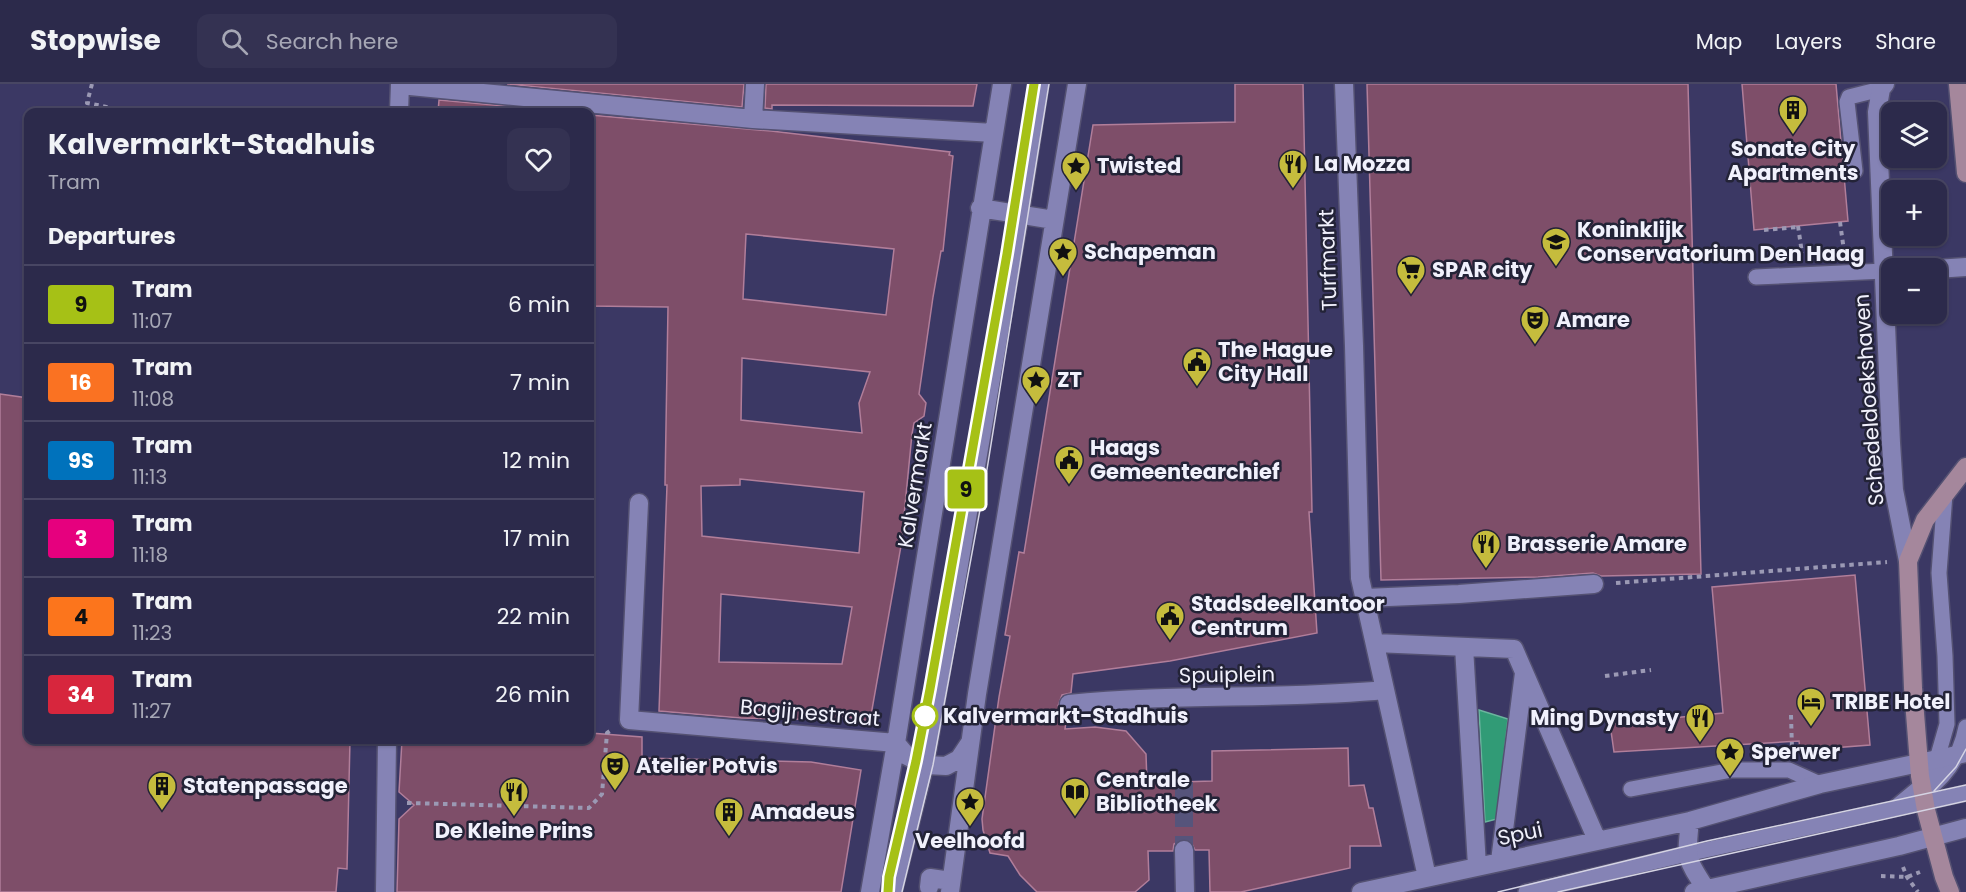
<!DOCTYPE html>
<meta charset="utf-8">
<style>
:root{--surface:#2c2a4b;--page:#343252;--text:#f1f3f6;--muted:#a6a7b5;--line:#484663}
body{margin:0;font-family:Poppins,sans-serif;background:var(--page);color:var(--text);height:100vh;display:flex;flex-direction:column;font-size:22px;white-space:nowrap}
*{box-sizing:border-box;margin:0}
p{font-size:20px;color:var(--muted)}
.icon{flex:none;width:33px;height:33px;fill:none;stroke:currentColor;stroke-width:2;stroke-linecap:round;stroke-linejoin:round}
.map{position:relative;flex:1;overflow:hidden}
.side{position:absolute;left:24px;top:24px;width:570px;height:636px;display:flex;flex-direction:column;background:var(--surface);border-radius:12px;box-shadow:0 2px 4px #0004,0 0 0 2px var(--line)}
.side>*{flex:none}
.badge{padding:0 12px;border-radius:4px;font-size:21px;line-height:39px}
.tools{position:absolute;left:1881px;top:18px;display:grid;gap:12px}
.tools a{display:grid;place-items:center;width:66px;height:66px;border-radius:12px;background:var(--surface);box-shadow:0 2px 4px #0004,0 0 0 2px var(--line);font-size:30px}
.map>.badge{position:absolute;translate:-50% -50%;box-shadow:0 0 0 3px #fff}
h2{padding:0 24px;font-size:22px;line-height:54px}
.round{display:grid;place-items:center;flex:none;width:63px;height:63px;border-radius:12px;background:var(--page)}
.head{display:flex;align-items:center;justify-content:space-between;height:102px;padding:0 24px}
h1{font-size:28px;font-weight:700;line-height:45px}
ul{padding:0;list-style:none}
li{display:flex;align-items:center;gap:18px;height:78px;padding:0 24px;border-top:2px solid var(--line)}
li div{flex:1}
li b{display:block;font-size:22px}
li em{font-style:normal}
li .badge{min-width:66px;font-weight:700;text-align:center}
header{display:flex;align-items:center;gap:36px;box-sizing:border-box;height:84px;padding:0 30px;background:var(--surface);border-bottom:2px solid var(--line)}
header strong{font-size:28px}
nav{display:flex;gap:33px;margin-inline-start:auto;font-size:21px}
.search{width:420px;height:54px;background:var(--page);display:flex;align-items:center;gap:15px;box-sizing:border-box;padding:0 21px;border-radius:12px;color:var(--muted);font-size:22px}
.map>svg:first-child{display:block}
.water{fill:#319b76;stroke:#6bb59e;stroke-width:1.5}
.building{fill:#7e4e69;stroke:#b17e9a;stroke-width:1.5;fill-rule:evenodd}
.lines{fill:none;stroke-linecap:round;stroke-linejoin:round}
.street-tunnel{stroke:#56547b;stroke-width:18;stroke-dasharray:18 9;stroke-linecap:butt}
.lane-casing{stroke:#545172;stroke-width:18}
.street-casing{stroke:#545172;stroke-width:21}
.secondary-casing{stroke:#545172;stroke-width:21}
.path{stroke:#9b99b4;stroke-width:4;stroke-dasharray:4.5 4.5;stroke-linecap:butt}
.lane{stroke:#8583b5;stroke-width:15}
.street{stroke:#8583b5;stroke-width:18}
.secondary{stroke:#a5879c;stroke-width:18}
.tram{stroke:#d5d4e4;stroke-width:1.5}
.line-casing{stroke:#fff;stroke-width:14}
.line{stroke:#a6c116;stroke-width:9}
.stop-dot{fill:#fff;stroke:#a6c116;stroke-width:3}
.labels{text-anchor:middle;stroke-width:5;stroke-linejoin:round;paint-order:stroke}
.poi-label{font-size:21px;font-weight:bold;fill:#f1f1fc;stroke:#232337;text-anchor:start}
.street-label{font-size:21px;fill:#f1f1fc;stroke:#232337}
.stop-label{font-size:21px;font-weight:bold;fill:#f1f1fc;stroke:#232337;text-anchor:start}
</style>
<header>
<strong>Stopwise</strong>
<div class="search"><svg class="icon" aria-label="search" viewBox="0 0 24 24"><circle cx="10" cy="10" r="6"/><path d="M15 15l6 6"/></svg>Search here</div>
<nav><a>Map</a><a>Layers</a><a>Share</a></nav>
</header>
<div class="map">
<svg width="1966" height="808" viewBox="0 0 1966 808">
<rect width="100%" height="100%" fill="#3b3864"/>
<!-- water -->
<path class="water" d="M1479,626L1508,635L1497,735L1485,738Z"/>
<!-- building -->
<path class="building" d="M507,0H744L742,23Z
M766,0H977L973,22L772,21V25L765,24Z
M1235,0H1303L1312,428H1309L1317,549L1170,577L1073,590L1071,609L1062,611L1058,622L1060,627L1067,631L1065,645L1095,643L1126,647L1146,670L1147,699L1212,697V667L1348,664L1349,702L1364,701L1369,724H1373L1381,762H1350V784L1241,808H1210L1209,766H1195L1190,756L1183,755L1174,760L1173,767H1148L1149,796L1135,808H1037L1020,791L1008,772L990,769L983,746L982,735L999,613L1010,552L1005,551L1019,468L1024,469L1093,41L1235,38Z
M1367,0H1688L1701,490L1601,492L1593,489L1538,493L1381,496Z
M1742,0H1836L1848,137L1754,146Z
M439,16L568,28H438Z
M590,31L771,47L950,68L949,71L953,72L943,167H941L933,213L919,310L926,319L924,332L914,339L912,350L901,462L870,637L840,632L839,636L741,634L659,627L667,401H665L668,223L590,222ZM746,150L894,165L886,231L743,215ZM742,274L870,288L859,319L862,349L741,336ZM740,395L864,408L859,469L702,452L701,402L740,401ZM721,510L852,523L842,580L719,578Z
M0,310L28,314V656H350L347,785L338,784L336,808H0Z
M1855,491L1870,661L1832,664V670L1801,673L1799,657L1614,668L1610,640L1723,629L1712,503Z
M590,649L642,653V674L811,678L861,686L841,808H397L399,735L414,721L399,708L402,656H590Z"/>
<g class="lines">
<!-- street-tunnel -->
<path class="street-tunnel" d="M1184,698V766"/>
<!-- lane casing -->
<g class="lane-casing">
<path id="lane" d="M1855,87L1847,18L1849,13L1881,5
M1756,193L1884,187
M1631,705L1732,686H1789L1820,700
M1926,707C1948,691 1961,669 1966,643
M1897,722L1926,698L1937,675L1947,640L1945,572L1939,489L1945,410
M894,808L926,681L1021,130L1041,0
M1526,808L1687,770L1966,709"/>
</g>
<!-- street casing -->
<g class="street-casing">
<path id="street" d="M1344,0L1354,262L1360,494L1427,793
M1885,0L1881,5L1877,28L1891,359L1894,406L1908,477
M400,1L753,35L994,49
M399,28L400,0
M753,35L755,0
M980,124L1054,136
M1936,185L1966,183
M639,419L629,636L896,659L907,672L917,677L926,681L946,682L959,675L969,660
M1365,514L1459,510L1594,500
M1375,559L1514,565L1597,756
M1464,563L1477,782
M1069,620C1174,609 1280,616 1385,606
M1690,737C1686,775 1685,773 1706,805
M1184,766L1185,808
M1500,777L1524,589
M929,803L930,794L951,797
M385,808L387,656
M870,808L896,659L1002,0
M950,808L977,610L1077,0
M1361,808L1690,737L1820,700L1966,669
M1694,808L1899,762L1966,744"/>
</g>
<!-- secondary casing -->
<g class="secondary-casing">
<path id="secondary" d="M1958,0L1966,89
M1950,808L1944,793L1926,726L1920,692L1913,604L1908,477L1925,436L1966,383"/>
</g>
<!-- path -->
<path class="path" d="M92,0L87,19L132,28
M84,28L87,19
M1840,138L1844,167
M1798,142L1802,169
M1764,146L1798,143
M1616,499L1887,478
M1605,592L1651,586
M1791,631L1792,665
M407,719L589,724L602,710L607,649L610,647
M1903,783L1907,793L1918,808
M1881,792L1907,793L1920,788"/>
<!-- lane -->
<use href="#lane" class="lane"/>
<!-- street -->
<use href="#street" class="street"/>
<!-- secondary -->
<use href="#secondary" class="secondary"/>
<!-- tram -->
<path class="tram" d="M1934,707L1956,683L1966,665
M885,808L917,677L930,605L1004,190L1034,0
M902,808L933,681L984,404L1049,0
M1498,808L1707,757L1966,701
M1558,808L1966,717"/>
</g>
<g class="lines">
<!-- line casing -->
<g class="line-casing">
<path id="line" d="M888,808L889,793L916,677L930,605L1007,170L1034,0"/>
</g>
<!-- line -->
<use href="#line" class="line"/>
</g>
<!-- icons -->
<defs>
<g id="building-pin" transform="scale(1.5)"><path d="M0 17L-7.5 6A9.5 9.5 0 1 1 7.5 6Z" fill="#c5bc3d" stroke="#232337"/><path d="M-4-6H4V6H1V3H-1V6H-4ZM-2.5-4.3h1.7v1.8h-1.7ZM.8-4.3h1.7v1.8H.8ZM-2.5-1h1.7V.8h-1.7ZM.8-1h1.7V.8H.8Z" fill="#111"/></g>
<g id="restaurant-pin" transform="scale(1.5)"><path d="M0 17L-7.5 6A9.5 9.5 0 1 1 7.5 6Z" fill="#c5bc3d" stroke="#232337"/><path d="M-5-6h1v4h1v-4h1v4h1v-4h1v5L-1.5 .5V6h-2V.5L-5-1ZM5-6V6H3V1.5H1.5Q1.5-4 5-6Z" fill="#111"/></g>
<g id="sight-pin" transform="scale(1.5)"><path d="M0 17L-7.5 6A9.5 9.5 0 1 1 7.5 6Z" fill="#c5bc3d" stroke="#232337"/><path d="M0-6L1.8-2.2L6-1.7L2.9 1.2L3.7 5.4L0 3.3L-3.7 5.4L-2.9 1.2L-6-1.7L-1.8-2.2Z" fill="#111"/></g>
<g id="university-pin" transform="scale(1.5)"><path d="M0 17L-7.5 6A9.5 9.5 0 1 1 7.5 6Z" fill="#c5bc3d" stroke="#232337"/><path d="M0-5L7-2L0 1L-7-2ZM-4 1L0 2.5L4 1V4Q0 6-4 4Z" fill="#111"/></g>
<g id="supermarket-pin" transform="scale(1.5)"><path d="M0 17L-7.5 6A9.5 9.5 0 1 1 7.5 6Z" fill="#c5bc3d" stroke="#232337"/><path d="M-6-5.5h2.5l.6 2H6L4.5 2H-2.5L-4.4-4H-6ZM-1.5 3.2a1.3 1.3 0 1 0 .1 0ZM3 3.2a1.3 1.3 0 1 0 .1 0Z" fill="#111"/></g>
<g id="theatre-pin" transform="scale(1.5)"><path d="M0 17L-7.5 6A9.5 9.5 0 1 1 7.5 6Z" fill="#c5bc3d" stroke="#232337"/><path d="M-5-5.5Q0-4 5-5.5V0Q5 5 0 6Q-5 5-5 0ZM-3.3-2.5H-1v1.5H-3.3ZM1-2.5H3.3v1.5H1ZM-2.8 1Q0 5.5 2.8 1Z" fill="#111"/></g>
<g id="civic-pin" transform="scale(1.5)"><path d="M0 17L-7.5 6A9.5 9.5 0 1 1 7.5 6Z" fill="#c5bc3d" stroke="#232337"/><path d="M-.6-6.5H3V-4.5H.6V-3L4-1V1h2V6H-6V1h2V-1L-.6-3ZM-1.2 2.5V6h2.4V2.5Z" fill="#111"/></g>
<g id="hotel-pin" transform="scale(1.5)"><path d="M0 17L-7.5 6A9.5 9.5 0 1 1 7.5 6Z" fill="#c5bc3d" stroke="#232337"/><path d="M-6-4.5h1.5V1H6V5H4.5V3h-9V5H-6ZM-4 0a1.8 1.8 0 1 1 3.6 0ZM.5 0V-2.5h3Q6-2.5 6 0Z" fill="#111"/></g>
<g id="library-pin" transform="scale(1.5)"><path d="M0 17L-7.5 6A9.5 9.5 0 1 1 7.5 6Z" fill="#c5bc3d" stroke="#232337"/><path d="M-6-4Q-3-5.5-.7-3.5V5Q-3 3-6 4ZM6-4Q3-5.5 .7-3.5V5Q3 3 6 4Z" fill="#111"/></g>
</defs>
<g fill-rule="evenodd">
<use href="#building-pin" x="1793" y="26"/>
<use href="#restaurant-pin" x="1293" y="80"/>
<use href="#sight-pin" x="1076" y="82"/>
<use href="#university-pin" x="1556" y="158"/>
<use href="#sight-pin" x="1063" y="168"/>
<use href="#supermarket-pin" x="1411" y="186"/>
<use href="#theatre-pin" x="1535" y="236"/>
<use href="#civic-pin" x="1197" y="278"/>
<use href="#sight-pin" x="1036" y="296"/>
<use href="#civic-pin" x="1069" y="376"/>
<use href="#restaurant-pin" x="1486" y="460"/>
<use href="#civic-pin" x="1170" y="532"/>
<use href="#hotel-pin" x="1811" y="618"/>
<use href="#restaurant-pin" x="1700" y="634"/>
<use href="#sight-pin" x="1730" y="668"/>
<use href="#theatre-pin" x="615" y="682"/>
<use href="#building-pin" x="162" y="702"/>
<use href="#restaurant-pin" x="514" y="708"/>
<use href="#library-pin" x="1075" y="708"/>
<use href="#sight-pin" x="970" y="718"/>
<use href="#building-pin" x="729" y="728"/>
</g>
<!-- markers -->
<circle class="stop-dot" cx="925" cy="632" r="12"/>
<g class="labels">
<!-- poi labels -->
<g class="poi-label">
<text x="1793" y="72" text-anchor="middle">Sonate City<tspan x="1793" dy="24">Apartments</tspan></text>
<text x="1314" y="87">La Mozza</text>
<text x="1097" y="89">Twisted</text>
<text x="1577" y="153">Koninklijk<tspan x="1577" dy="24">Conservatorium Den Haag</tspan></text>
<text x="1084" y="175">Schapeman</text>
<text x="1432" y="193">SPAR city</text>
<text x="1556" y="243">Amare</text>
<text x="1218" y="273">The Hague<tspan x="1218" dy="24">City Hall</tspan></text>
<text x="1057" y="303">ZT</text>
<text x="1090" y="371">Haags<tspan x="1090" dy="24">Gemeentearchief</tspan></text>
<text x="1507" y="467">Brasserie Amare</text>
<text x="1191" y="527">Stadsdeelkantoor<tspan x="1191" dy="24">Centrum</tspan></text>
<text x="1832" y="625">TRIBE Hotel</text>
<text x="1679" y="641" text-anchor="end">Ming Dynasty</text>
<text x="1751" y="675">Sperwer</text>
<text x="636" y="689">Atelier Potvis</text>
<text x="1096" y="703">Centrale<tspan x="1096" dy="24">Bibliotheek</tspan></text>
<text x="183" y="709">Statenpassage</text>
<text x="750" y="735">Amadeus</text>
<text x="514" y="754" text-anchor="middle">De Kleine Prins</text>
<text x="970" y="764" text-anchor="middle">Veelhoofd</text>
</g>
<!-- street labels -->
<g class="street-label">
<text transform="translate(1328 176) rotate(-92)" y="7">Turfmarkt</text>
<text transform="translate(1869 316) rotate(-94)" y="7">Schedeldoekshaven</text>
<text transform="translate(915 401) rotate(-81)" y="7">Kalvermarkt</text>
<text transform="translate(1227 591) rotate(-1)" y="7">Spuiplein</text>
<text transform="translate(810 629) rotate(5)" y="7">Bagijnestraat</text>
<text transform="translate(1520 750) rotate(-12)" y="7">Spui</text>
</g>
<!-- stop labels -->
<g class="stop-label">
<text x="943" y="639">Kalvermarkt-Stadhuis</text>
</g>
</g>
</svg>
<div class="tools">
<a><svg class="icon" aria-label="layers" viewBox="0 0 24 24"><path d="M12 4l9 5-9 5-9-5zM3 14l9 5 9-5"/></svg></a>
<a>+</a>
<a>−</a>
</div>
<b class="badge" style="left:966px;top:405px;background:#a6c116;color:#111">9</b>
<section class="side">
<div class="head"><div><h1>Kalvermarkt-Stadhuis</h1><p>Tram</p></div><a class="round"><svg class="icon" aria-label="heart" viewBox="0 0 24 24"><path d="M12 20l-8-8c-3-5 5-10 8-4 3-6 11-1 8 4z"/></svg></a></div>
<h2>Departures</h2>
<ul>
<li><span class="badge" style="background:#a6c116;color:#111">9</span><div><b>Tram</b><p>11:07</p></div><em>6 min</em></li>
<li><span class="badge" style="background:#fa7222;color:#fff">16</span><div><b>Tram</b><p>11:08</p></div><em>7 min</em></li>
<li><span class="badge" style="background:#0072bc;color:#fff">9S</span><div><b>Tram</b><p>11:13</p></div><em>12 min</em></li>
<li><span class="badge" style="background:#e6007e;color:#fff">3</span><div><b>Tram</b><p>11:18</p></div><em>17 min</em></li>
<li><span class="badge" style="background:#fc751c;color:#111">4</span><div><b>Tram</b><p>11:23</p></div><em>22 min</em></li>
<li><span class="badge" style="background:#d7263d;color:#fff">34</span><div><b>Tram</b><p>11:27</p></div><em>26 min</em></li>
</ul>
</section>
</div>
